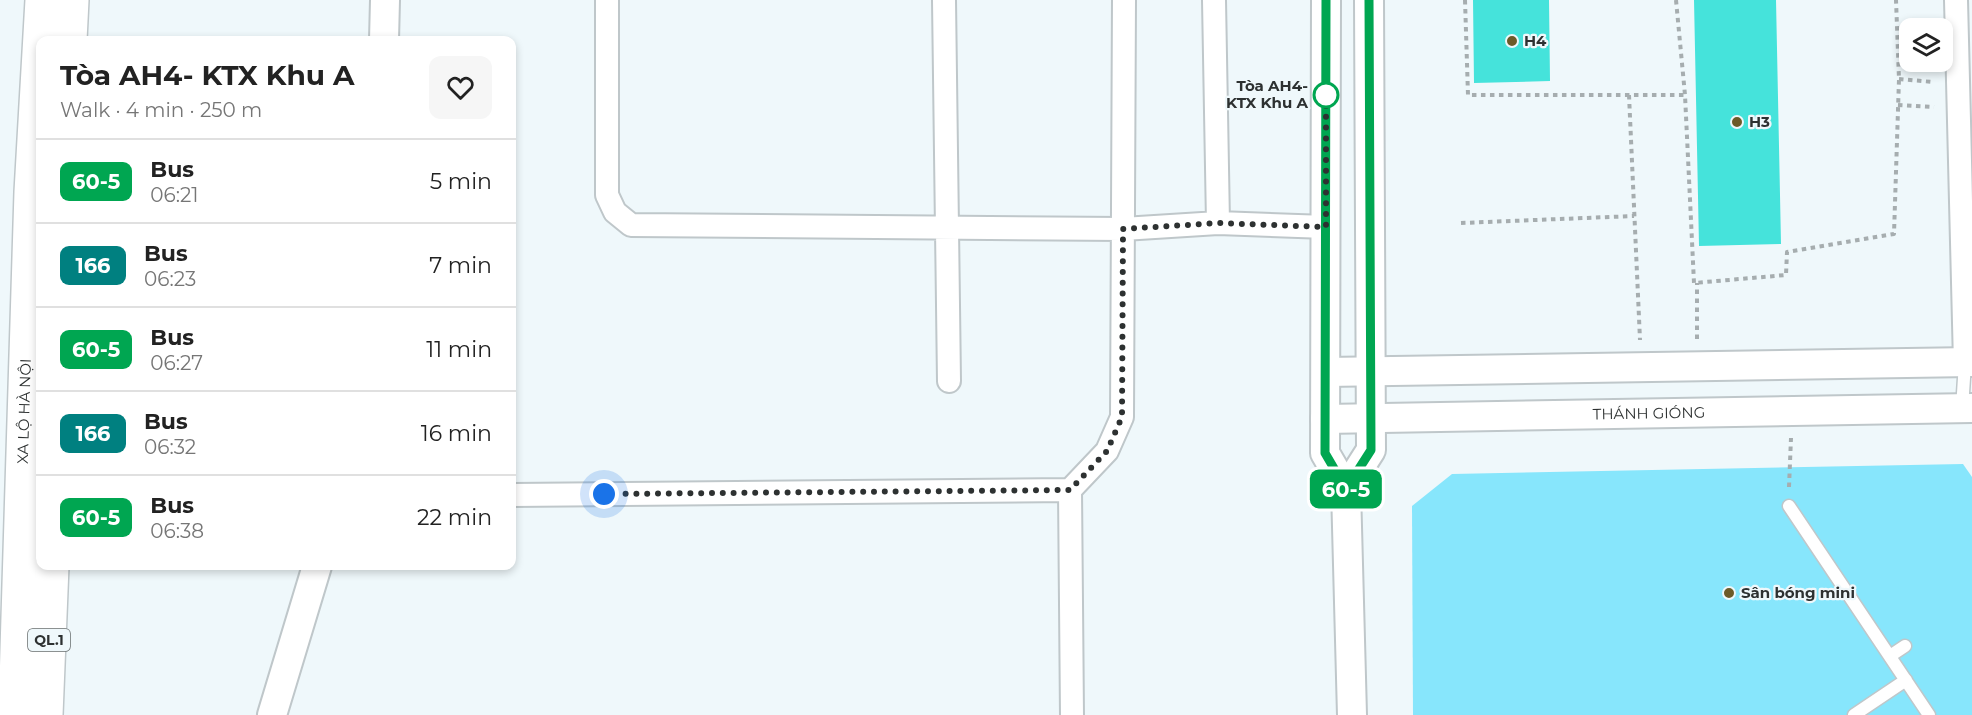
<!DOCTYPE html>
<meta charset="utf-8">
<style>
:root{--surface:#fff;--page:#f6f6f6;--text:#222;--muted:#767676;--line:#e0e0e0}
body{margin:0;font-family:Montserrat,sans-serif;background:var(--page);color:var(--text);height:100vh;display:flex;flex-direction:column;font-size:22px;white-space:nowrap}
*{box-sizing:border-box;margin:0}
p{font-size:20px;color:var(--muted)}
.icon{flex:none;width:33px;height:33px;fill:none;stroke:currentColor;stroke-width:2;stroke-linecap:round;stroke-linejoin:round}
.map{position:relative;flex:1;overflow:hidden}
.details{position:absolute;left:36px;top:36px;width:480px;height:534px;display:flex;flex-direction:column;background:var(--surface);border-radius:12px;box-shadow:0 3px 9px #0003}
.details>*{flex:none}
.badge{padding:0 12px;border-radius:9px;font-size:21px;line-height:39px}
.fabs{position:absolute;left:1899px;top:18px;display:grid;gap:12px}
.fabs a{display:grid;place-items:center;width:54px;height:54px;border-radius:12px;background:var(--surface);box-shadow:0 3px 9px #0003;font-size:30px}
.you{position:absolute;width:30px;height:30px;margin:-15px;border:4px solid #fff;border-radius:50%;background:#1a73e8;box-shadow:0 0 0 9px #1a73e833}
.map>.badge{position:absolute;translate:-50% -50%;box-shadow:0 0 0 3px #fff}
.round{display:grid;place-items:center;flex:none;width:63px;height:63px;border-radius:12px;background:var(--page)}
.overview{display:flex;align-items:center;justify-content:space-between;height:102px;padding:0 24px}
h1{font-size:28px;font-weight:700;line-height:45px}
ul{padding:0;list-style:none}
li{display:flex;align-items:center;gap:18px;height:84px;padding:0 24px;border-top:2px solid var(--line)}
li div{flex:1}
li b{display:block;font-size:22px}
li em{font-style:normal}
li .badge{min-width:66px;font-weight:700;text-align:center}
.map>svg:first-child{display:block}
.green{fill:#87e6fc}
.building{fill:#45e3db}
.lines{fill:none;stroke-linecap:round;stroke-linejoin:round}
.service-casing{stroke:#bfc7ca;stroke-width:15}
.minor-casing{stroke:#bfc7ca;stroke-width:26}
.tertiary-casing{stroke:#bfc7ca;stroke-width:32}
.trunk-casing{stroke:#bfc7ca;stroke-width:36}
.path{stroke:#a6adaf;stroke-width:4;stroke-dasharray:4.5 4.5;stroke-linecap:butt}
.service{stroke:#fff;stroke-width:12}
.minor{stroke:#fff;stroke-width:22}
.tertiary{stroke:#fff;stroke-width:28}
.trunk{stroke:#fff;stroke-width:33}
.line-casing{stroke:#fff;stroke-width:14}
.line{stroke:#00a651;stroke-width:9}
.walk{stroke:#2d3131;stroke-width:6;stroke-dasharray:0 10.8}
.poi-dot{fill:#6c5b29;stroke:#eff8fb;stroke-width:2}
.stop-dot{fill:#fff;stroke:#00a651;stroke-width:3}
.labels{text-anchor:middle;stroke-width:4.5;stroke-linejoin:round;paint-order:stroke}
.shield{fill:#eff8fb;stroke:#676d6e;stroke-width:1.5}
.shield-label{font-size:14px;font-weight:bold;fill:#2d3131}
.poi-label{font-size:15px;font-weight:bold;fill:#2d3131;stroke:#eff8fb;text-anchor:start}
.stop-label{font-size:15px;font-weight:bold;fill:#2d3131;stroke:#eff8fb;text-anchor:end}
.street-label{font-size:15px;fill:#2d3131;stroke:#eff8fb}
</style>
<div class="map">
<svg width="1972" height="715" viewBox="0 0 1972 715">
<rect width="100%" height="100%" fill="#eff8fb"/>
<!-- green -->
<path class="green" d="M1963,464L1972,477V715H1413L1412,506L1452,474Z"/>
<!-- building -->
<path class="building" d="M1473,0H1549L1550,81L1474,83Z
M1694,0H1776L1781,244L1699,246Z"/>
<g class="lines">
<!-- service casing -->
<g class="service-casing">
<path id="service" d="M1962,408L1965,363
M1789,506L1929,715
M1890,656L1905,646
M1854,715L1906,680"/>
</g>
<!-- minor casing -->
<g class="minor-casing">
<path id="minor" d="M607,0V195L615,212L631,225L1123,229L1218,223L1326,227
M944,0L949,381
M1214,0L1218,223
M1956,0L1965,363
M512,495L1070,490
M1072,715L1070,490L1107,451L1122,417L1124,0"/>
</g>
<!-- tertiary casing -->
<g class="tertiary-casing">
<g id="tertiary">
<path d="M1326,0L1325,453L1346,489L1352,715"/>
<path d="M384,40L385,0"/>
<path d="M1326,372L1972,362"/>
<path id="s1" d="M1325,419L1972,408"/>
<path d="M1346,489L1371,450L1369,0"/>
<path d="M272,715L317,566"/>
</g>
</g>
<!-- trunk casing -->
<g class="trunk-casing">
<g id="trunk">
<path d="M70,40L72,0"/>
<path id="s2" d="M15,715L31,192L42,0"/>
<path d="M46,715L52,566"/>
</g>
</g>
<!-- path -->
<path class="path" d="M1465,0L1468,95H1685
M1676,0L1685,95L1694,283L1786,275L1787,252L1894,234L1899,79L1896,0
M1899,79L1933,82
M1629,95L1640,340
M1898,105L1934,107
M1461,223L1634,216
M1697,339V283
M1789,487L1791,438"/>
<!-- service -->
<use href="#service" class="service"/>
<!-- minor -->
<use href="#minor" class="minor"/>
<!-- tertiary -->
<use href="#tertiary" class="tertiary"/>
<!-- trunk -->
<use href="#trunk" class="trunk"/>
</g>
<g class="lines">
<!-- line casing -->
<g class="line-casing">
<path id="line" d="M1326,0L1325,453L1346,489L1371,450L1369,0"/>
</g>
<!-- line -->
<use href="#line" class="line"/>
<!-- walk -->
<path class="walk" d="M604,494L1070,490L1107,451L1122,417L1123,229L1218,223L1326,227V91V95"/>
</g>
<!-- markers -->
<g class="poi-dot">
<circle cx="1512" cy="41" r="6"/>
<circle cx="1737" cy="122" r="6"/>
<circle cx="1729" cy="593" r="6"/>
</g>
<circle class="stop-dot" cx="1326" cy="95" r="12"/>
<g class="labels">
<!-- shield labels -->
<rect class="shield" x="28" y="629" width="42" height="22" rx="4.5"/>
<g class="shield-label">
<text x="49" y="645">QL.1</text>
</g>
<!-- poi labels -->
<g class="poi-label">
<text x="1524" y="46">H4</text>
<text x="1749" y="127">H3</text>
<text x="1741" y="598">Sân bóng mini</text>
</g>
<!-- stop labels -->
<g class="stop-label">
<text x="1308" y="91">Tòa AH4-<tspan x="1308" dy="17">KTX Khu A</tspan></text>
</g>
<!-- street labels -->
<g class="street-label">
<text dy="5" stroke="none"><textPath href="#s2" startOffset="304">XA LỘ HÀ NỘI</textPath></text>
<text dy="5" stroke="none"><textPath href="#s1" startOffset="324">THÁNH GIÓNG</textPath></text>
</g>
</g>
</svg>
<div class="fabs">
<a><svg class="icon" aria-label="layers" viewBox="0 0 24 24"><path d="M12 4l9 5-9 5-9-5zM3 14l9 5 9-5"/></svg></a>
</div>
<div class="you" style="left:604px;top:494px"></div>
<b class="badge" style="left:1346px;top:489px;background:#00a651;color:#fff">60-5</b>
<section class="details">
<div class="overview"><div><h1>Tòa AH4- KTX Khu A</h1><p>Walk · 4 min · 250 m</p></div><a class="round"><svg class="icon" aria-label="heart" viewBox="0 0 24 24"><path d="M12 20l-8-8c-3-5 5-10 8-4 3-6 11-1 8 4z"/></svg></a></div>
<ul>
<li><span class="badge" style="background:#00a651;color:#fff">60-5</span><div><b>Bus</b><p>06:21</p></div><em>5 min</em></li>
<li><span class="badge" style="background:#008080;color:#fff">166</span><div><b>Bus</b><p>06:23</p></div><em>7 min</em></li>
<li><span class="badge" style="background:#00a651;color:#fff">60-5</span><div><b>Bus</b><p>06:27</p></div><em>11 min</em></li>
<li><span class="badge" style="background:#008080;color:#fff">166</span><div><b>Bus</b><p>06:32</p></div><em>16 min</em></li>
<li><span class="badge" style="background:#00a651;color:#fff">60-5</span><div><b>Bus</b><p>06:38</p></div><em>22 min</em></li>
</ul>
</section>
</div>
